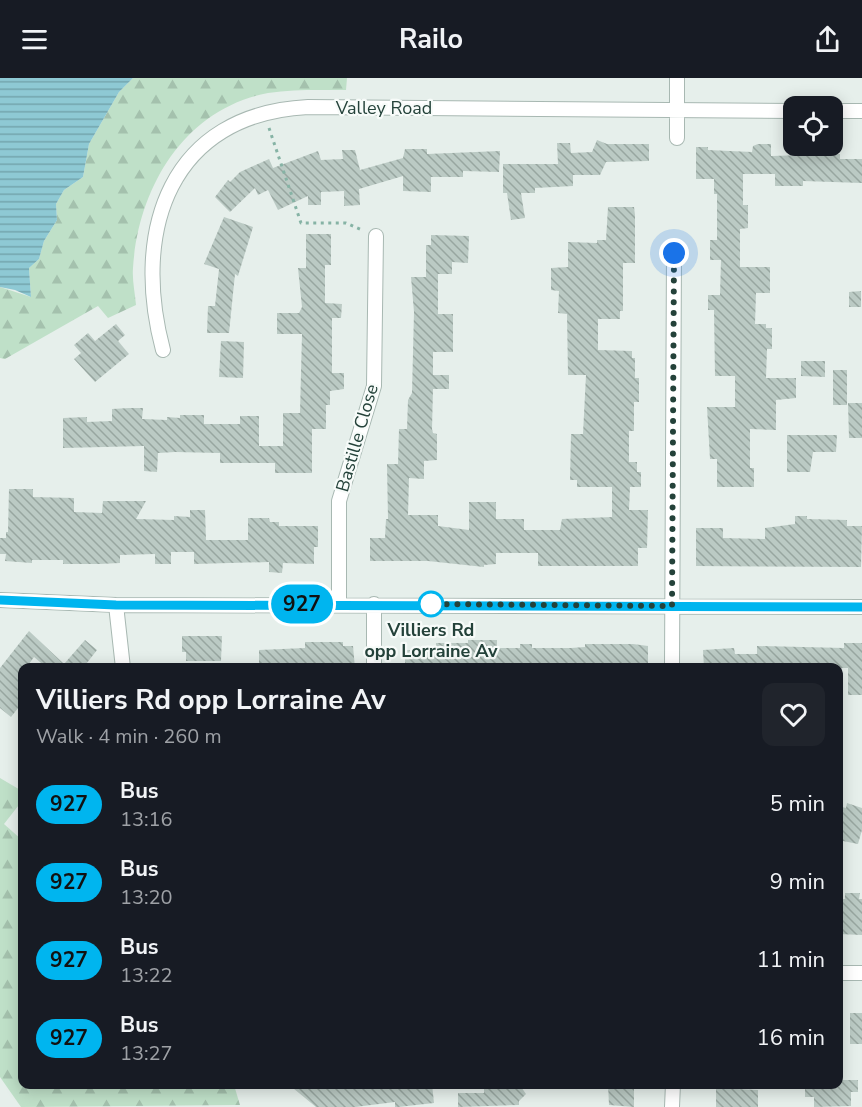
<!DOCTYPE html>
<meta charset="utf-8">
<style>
:root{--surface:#171b24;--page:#20242c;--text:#f1f3f6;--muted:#9ea1a6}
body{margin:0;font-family:"Nunito Sans",sans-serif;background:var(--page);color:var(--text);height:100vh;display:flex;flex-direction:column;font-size:22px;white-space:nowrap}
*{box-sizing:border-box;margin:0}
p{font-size:20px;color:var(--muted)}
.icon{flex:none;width:33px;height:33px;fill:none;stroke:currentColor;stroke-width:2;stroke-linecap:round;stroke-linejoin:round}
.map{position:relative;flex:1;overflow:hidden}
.panel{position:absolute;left:18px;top:585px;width:825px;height:426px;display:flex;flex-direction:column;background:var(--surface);border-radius:12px;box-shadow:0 3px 15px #0003}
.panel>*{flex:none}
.badge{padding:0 12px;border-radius:20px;font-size:21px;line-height:39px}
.buttons{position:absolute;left:783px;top:18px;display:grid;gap:12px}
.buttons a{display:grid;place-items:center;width:60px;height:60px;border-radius:12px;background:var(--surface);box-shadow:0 3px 15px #0003;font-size:30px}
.you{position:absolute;width:30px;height:30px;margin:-15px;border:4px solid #fff;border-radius:50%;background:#1a73e8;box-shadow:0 0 0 9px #1a73e833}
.map>.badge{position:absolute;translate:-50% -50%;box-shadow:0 0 0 3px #fff}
.round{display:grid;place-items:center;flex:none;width:63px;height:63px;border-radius:12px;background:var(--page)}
.summary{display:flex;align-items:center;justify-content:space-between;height:102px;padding:0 18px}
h1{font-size:28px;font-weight:700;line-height:45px}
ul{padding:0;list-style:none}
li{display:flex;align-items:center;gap:18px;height:78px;padding:0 18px}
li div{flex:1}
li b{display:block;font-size:22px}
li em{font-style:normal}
li .badge{min-width:66px;font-weight:700;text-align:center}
header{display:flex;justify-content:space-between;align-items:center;height:78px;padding:0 18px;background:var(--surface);font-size:27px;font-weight:700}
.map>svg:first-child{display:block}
.forest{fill:url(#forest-firs)}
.water{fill:url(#water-rules)}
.building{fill:url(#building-back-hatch)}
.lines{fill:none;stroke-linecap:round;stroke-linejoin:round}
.minor-casing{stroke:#a8b8b2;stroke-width:16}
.path{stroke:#86b3a5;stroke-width:3;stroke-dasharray:3 4.5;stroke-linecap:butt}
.minor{stroke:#fff;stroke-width:14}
.line-casing{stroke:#fff;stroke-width:14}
.line{stroke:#00b5ef;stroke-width:9}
.walk{stroke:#24423a;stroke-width:6;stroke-dasharray:0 10.8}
.stop-dot{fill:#fff;stroke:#00b5ef;stroke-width:3}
.labels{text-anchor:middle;stroke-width:4.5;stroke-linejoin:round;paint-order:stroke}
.street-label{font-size:18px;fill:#24423a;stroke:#f7fbf9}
.stop-label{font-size:18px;font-weight:bold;fill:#24423a;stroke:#f7fbf9}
</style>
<header><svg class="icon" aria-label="menu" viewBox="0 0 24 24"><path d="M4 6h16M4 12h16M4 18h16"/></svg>Railo<svg class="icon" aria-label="share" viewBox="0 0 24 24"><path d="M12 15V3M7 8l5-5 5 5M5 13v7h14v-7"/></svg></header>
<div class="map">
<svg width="862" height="1029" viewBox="0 0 862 1029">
<defs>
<pattern id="forest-firs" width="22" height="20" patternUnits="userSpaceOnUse" patternTransform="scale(1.5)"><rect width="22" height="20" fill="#bfe0c8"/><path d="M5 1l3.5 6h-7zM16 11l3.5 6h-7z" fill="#a4c1ad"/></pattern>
<pattern id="water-rules" width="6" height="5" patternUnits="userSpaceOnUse" patternTransform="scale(1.5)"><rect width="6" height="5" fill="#8ec9d4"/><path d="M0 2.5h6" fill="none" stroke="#74a5ad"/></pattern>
<pattern id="building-back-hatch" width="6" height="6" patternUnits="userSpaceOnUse" patternTransform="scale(1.5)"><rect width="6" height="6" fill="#bbcac4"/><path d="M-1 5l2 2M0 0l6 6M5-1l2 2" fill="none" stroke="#98a6a0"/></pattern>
</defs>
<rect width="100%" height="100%" fill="#e6efeb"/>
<!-- forest -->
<path class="forest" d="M133,0H347L346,12C320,12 294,11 268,15C184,31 138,110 133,190C132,202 135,215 136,227L108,240L98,228L5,281L0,280V209L31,219L29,190L39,181L44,163L57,142L56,126L64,112L83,99L89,66L119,14Z
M0,700L22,713V723L4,746L22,762V1006L234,1007L240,1027L21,1029L0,999Z"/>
<!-- water -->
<path class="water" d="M0,0H133L119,14L89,66L83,99L64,112L56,126L57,142L44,163L39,181L29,190L31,219L15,212L0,209Z"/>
<!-- building -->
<path class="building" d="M597,62L607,66H649V83L606,84L600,97H573V108L535,110V115H521L525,140L511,142L507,115H503V86H558L557,65H570L571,75L592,74Z
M758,66H771V78L840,76V81H862V105L803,103V108H775V96H743V127H748V150L740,151V189H770V215H756L755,246H766V250H772V271H767L766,300H796V320L776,322V352L750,351V390H754V409H717V381H710L707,329H735V298H715L714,232H708V217H720L721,182H710V162H717V116H714V101H696V69H708V72L752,74L753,68Z
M405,71H427V76L500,73L499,94L463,93V99H431V114L403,113V98L359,111L360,127L344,128V113L321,114V127H308V118L278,132L268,112L258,117L255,110L230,134L215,119L228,102L230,104L240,94L269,81L273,90L318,73L321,82L343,81L342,72H355L360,92L403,80Z
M608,129H634L635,137V185H623V233H620V241H598V272L632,273V280H635V300H639V324H634V353H629V384H637V394H641V409H630L629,432H648L647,470H638V488H538V475H496V486L484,487V489L428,483H370V460H385L386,441H388L387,386H398L399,351H407L408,322L412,315L414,234L411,199H426V167H431V157L469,158L468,185L452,184V196H438V236H453V274H433V297H449V311H433L432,351L433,355L437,356V382L424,383V401L409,400L408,437H438V448L469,452V424H496V441H524V452H560L562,441L612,439V409H577V402H570L571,356H583L586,297H568L567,236L558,235L559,213L551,212V190L568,189V164L597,165V162H606Z
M224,139L253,149L238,198L235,196L229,255H207L208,228H215L219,191L204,186Z
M306,156H331V187H325V225L342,226L341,240H332V295H344V311L330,313V327H326V351H312V395H275V385H220V375L175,374L158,375L157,394L144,393V368L63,370V340L87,339V344L112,343V331L129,330H143L142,341L167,342V339L180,340V337H204V346H240V338H259V368H283V335H300L302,256H277V235H299L302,229L298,190H306Z
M861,213V229H849V214Z
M116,246L125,257L118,263L129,276L95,304L74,281L81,275L74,267L88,255L95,263Z
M221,263L244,264L243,300L219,299Z
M801,283H825V299L801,298Z
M833,292H847V327H833Z
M848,325H862V360H849Z
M787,357H837L836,374H813L810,394H787Z
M9,411H33V419L74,420V434L102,435L103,423H146L136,441L174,442V438L190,439V432H205L206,462H248V440H269L270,444H279V448H318V469H314V486L283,485L282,495L269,494V484L194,486V474H171V486H155V476L120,477V485L99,486H63V482H32V485L5,483L6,476H0V460H6V454H8Z
M795,438H807V441L847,442V448H862L861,489L696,488V450H723V460L765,461V450L795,446Z
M29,553L64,586L85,562L97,572L83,590H47L34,579L26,590H22V625L11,639L0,630V590Z
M182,558H222L221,583H186V574H182Z
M468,562H497V570H520V566H532V570H571L585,569V566H633L648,568V590H405V572H436V565H468Z
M305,564H343V568H353L355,590H269V586H259V572L305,570Z
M844,565H862V617H848V590H704L703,572L734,570L735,576H757V568L844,570Z
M847,725L862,730V752L858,766L838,762V728L846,730Z
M845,815H860L859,821H862V857L838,856V821H845Z
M850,935H862V966H850Z
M838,1002H858V1014H851V1028L814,1029V1019H805V1006H838Z
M288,1006H432L434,1025L398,1029H395V1024L355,1029H316Z
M484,1006H519L526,1016L519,1023V1027L458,1029V1015H484Z
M608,1006H634V1029L609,1027Z
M716,1010L758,1012V1029H716Z"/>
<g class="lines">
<!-- minor casing -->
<g class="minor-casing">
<path id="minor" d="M832,33H862
M677,60V0
M163,272C131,152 170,36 308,29L794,33
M0,522L116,527L862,529
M339,525V423L374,308L376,158
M374,526V590
M116,527L123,590
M672,590L674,175
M838,895H862
M672,1029L673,1006"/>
</g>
<!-- path -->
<path class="path" d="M269,50L301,145H346L364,153"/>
<!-- minor -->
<use href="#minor" class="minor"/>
</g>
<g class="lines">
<!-- line casing -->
<g class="line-casing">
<path id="line" d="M0,522L116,527L862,529"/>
</g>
<!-- line -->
<use href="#line" class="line"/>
<!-- walk -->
<path class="walk" d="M431,526H428L672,528L674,175"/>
</g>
<!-- markers -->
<circle class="stop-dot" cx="431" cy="526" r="12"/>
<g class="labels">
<!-- street labels -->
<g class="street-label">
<text x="384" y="36">Valley Road</text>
<text transform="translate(357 360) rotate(-74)" y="6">Bastille Close</text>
</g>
<!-- stop labels -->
<g class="stop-label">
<text x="431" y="558">Villiers Rd<tspan x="431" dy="21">opp Lorraine Av</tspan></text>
</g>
</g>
</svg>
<div class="buttons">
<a><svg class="icon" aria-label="locate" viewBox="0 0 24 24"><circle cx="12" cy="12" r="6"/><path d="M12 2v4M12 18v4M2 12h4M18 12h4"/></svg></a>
</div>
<div class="you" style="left:674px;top:175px"></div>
<b class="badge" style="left:302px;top:526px;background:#00b5ef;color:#111">927</b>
<section class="panel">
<div class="summary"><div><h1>Villiers Rd opp Lorraine Av</h1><p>Walk · 4 min · 260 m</p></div><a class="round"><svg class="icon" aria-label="heart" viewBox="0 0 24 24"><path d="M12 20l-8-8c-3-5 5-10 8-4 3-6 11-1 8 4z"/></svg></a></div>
<ul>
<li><span class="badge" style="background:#00b5ef;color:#111">927</span><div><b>Bus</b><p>13:16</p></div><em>5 min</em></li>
<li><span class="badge" style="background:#00b5ef;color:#111">927</span><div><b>Bus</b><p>13:20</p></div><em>9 min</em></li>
<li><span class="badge" style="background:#00b5ef;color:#111">927</span><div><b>Bus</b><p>13:22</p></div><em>11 min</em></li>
<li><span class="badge" style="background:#00b5ef;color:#111">927</span><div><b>Bus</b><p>13:27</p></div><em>16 min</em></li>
</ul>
</section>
</div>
